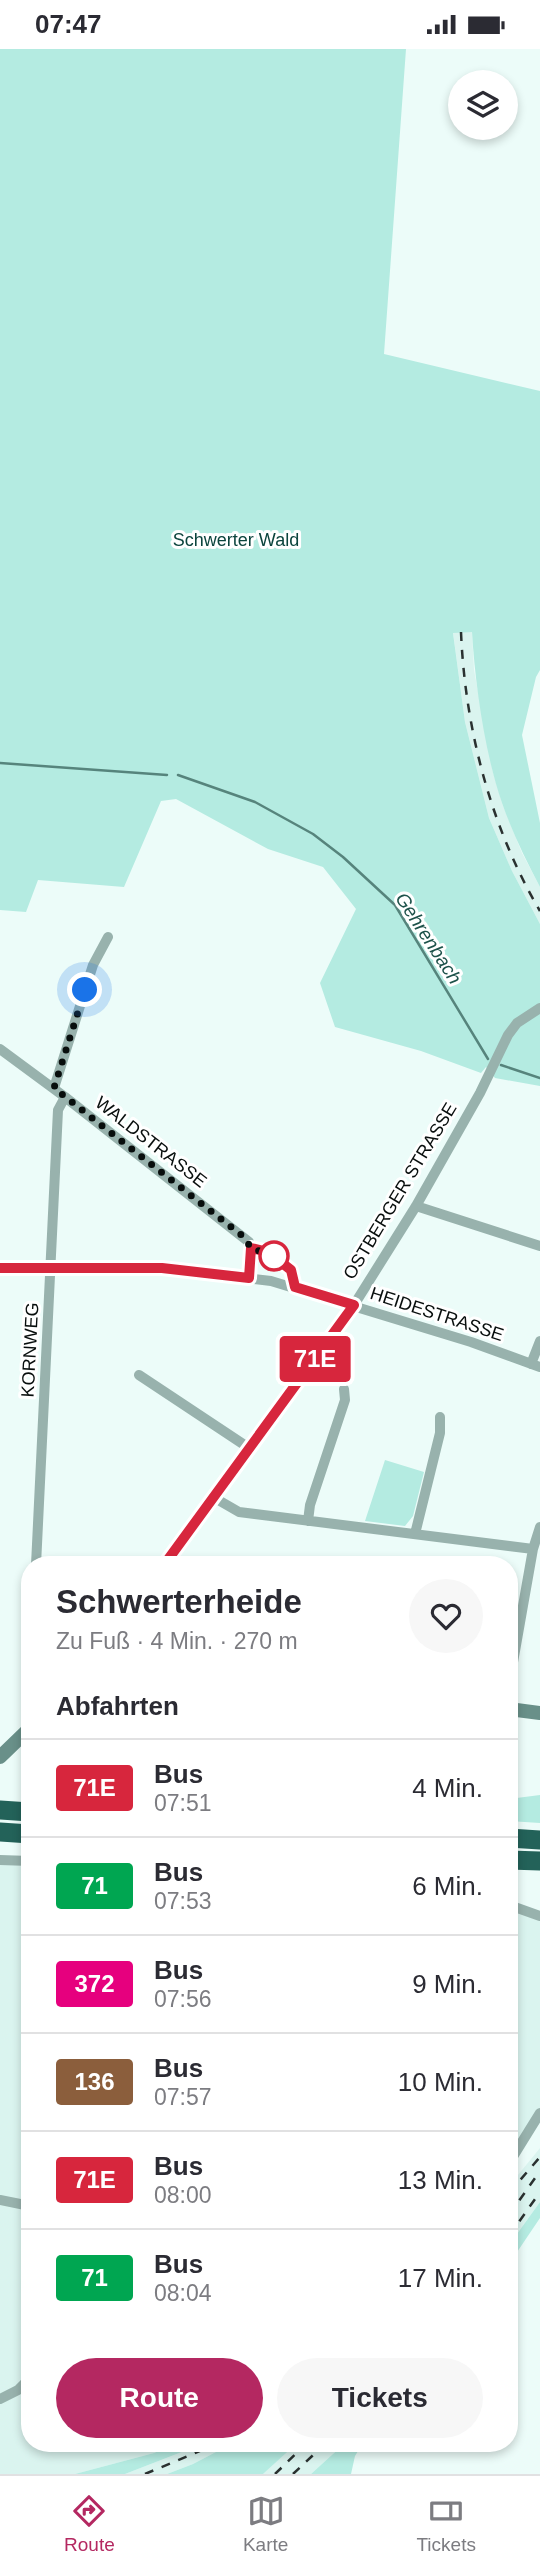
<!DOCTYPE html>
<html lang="de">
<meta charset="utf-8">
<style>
:root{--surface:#fff;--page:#f7f7f7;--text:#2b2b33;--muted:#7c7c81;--line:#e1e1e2;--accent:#b42861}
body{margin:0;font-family:Helvetica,sans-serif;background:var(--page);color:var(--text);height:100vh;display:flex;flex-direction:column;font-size:26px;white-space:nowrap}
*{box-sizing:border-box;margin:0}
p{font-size:23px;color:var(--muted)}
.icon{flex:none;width:38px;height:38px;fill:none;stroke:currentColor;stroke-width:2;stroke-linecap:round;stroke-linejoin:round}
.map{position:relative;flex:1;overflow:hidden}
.sheet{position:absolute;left:21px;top:1507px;width:497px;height:896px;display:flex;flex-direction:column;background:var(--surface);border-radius:28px;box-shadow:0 4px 10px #0003}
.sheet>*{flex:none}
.badge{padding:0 14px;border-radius:5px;font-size:24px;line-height:46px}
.tools{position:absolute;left:448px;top:21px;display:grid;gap:14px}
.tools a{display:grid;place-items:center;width:70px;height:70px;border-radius:50%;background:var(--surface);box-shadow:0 4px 10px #0003;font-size:35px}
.you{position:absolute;width:35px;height:35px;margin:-18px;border:5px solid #fff;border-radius:50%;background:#1a73e8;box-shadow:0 0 0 10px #1a73e833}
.map>.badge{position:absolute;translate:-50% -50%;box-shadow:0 0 0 4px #fff}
h2{padding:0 35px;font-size:26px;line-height:63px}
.round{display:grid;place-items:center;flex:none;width:74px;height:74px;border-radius:37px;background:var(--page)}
.headline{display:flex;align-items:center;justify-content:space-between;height:119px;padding:0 35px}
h1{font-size:33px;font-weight:700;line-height:52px}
.primary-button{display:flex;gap:14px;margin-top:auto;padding:14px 35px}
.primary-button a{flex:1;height:80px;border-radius:42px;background:var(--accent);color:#fff;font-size:28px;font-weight:700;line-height:80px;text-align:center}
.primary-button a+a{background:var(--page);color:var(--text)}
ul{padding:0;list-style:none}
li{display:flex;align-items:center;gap:21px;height:98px;padding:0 35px;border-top:2px solid var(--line)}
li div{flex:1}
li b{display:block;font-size:26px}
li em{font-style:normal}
li .badge{min-width:77px;font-weight:700;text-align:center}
.status{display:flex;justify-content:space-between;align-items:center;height:49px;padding:0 35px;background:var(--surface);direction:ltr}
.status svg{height:19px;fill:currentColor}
.menu{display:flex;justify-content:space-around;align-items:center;height:98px;border-top:2px solid var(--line);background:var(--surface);font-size:19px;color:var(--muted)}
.menu a{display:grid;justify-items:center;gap:4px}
.menu .current{color:var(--accent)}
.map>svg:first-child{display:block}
.built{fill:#daf4ef}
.green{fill:#b4ebe1}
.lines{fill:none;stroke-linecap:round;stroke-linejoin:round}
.stream{stroke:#56847c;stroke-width:2.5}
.street{stroke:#98b2ad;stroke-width:10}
.secondary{stroke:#699089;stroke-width:14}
.highway{stroke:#236259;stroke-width:19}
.rail{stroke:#2a3130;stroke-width:2.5;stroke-dasharray:9 9;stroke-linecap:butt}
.line-casing{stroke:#fff;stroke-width:16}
.line{stroke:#d7263d;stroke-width:10}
.walk{stroke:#080e0d;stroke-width:7;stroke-dasharray:0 12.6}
.stop-dot{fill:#fff;stroke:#d7263d;stroke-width:3.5}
.labels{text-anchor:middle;stroke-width:6;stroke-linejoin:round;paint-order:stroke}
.park-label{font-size:18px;fill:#0b443d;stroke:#fff}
.street-label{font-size:18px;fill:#080e0d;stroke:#fff}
.water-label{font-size:19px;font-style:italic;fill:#1d524a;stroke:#fff}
</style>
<div class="status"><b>07:47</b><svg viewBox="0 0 49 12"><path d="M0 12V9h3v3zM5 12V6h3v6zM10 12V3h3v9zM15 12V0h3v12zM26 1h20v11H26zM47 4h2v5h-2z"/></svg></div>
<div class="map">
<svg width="540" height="2425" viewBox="0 0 540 2425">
<rect width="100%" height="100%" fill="#ecfcf9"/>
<!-- built -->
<path class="built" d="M453,583H472L474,621L493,723L502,754L522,804L540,838V875L512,822L489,769L465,673Z
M0,1813L30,1814V2394H176L154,2404L75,2425H0Z
M509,1856L540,1865V2073L509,2118Z
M540,2099V2153L509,2196V2137Z
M205,2394H233L193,2415L167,2425H125Z
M296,2394H345L311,2425H263Z"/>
<!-- green -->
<path class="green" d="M0,0H406L384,305L540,342V621L536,628L522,686L540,774V838C526,811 512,783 502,754C485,705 475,635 472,583L453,584L465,673L489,769L512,822L540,875V1037L495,1029L486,1018L481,1024L421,1002L335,978L320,934L356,860L323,818L268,800L176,750L161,752L124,838L38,831L26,863L0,861Z
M385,1411L424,1423L413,1467L405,1477L365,1472Z
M540,1746V1774L509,1772V1750Z
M540,2153V2169L509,2215V2196Z
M176,2394H205L125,2425H75L154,2404Z
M233,2394H297L263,2425H167L193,2415Z
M345,2394H363L355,2407L351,2425H311Z"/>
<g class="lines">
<!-- stream -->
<path class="stream" d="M0,714L167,726
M178,726L255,753L313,785L343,808L395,856L488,1010
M501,1016L540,1029"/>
<!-- street -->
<path class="street" d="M0,1000L65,1048L249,1193L251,1199L249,1229
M54,1039L93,916L108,888
M416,1157L540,1197
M0,1219H162L271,1232L471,1293L540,1318
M531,1315L540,1292
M139,1326L249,1399
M213,1448L239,1463L533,1500
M308,1472L310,1456L345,1351L344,1340
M415,1485L440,1384V1368
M36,1516L58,1061L65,1048
M164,1516L354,1256L416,1157L480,1044L508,986L517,974L540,959
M509,1636L533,1500L540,1478
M26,1670L30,1615
M0,1811L30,1812
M509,1856L540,1867
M509,2114L540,2064
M0,2151L30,2157
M0,2350L18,2341L30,2329"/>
<!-- secondary -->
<path class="secondary" d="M509,1660L540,1664
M0,1708L30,1679"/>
<!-- highway -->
<path class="highway" d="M0,1761L30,1763
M0,1783L30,1785
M509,1789L540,1791
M509,1811L540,1812"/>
<!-- rail -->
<path class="rail" d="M461,583C465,680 491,779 540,862
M509,2144L540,2108
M509,2166L540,2122
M509,2187L540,2143
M145,2425L219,2394
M275,2425L307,2394
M293,2425L326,2394"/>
</g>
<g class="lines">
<!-- line casing -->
<g class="line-casing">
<path id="line" d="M0,1219H162L249,1229L251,1199L268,1203L291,1221L295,1238L354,1256L164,1516"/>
</g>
<!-- line -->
<use href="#line" class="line"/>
<!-- walk -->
<path class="walk" d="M85,941L54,1039L244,1188L251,1199L274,1207"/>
</g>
<!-- markers -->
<circle class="stop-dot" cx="274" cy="1207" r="14"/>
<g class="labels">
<!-- park labels -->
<g class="park-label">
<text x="236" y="497">Schwerter Wald</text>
</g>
<!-- street labels -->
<g class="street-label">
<text transform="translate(151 1093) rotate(38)" y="6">WALDSTRASSE</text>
<text transform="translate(400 1142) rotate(-59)" y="6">OSTBERGER STRASSE</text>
<text transform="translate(437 1265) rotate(18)" y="6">HEIDESTRASSE</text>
<text transform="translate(30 1301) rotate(-87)" y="6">KORNWEG</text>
</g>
<!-- water labels -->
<g class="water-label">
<text transform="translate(429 889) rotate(57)" y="7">Gehrenbach</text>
</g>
</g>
</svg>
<div class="tools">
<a><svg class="icon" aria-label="layers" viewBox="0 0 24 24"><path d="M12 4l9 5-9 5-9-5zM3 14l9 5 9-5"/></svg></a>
</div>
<div class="you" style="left:85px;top:941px"></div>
<b class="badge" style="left:315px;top:1310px;background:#d7263d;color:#fff">71E</b>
<section class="sheet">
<div class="headline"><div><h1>Schwerterheide</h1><p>Zu Fuß · 4 Min. · 270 m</p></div><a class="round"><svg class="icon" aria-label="heart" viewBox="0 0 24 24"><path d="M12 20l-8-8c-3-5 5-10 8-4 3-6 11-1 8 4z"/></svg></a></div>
<h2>Abfahrten</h2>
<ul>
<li><span class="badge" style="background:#d7263d;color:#fff">71E</span><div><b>Bus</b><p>07:51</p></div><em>4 Min.</em></li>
<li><span class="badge" style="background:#00a651;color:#fff">71</span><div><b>Bus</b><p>07:53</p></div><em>6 Min.</em></li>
<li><span class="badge" style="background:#e6007e;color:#fff">372</span><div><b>Bus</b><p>07:56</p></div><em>9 Min.</em></li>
<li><span class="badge" style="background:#8b5e3c;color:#fff">136</span><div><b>Bus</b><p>07:57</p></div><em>10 Min.</em></li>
<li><span class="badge" style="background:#d7263d;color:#fff">71E</span><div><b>Bus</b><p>08:00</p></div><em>13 Min.</em></li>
<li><span class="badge" style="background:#00a651;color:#fff">71</span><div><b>Bus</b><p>08:04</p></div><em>17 Min.</em></li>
</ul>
<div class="primary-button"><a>Route</a><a>Tickets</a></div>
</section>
</div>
<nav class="menu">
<a class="current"><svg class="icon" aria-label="directions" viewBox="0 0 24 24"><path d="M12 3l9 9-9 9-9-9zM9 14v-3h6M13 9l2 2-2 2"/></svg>Route</a>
<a><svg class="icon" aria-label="map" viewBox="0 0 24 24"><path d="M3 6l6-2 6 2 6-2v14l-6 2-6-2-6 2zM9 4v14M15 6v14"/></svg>Karte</a>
<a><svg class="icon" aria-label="tickets" viewBox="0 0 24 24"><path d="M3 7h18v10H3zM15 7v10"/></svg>Tickets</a>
</nav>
